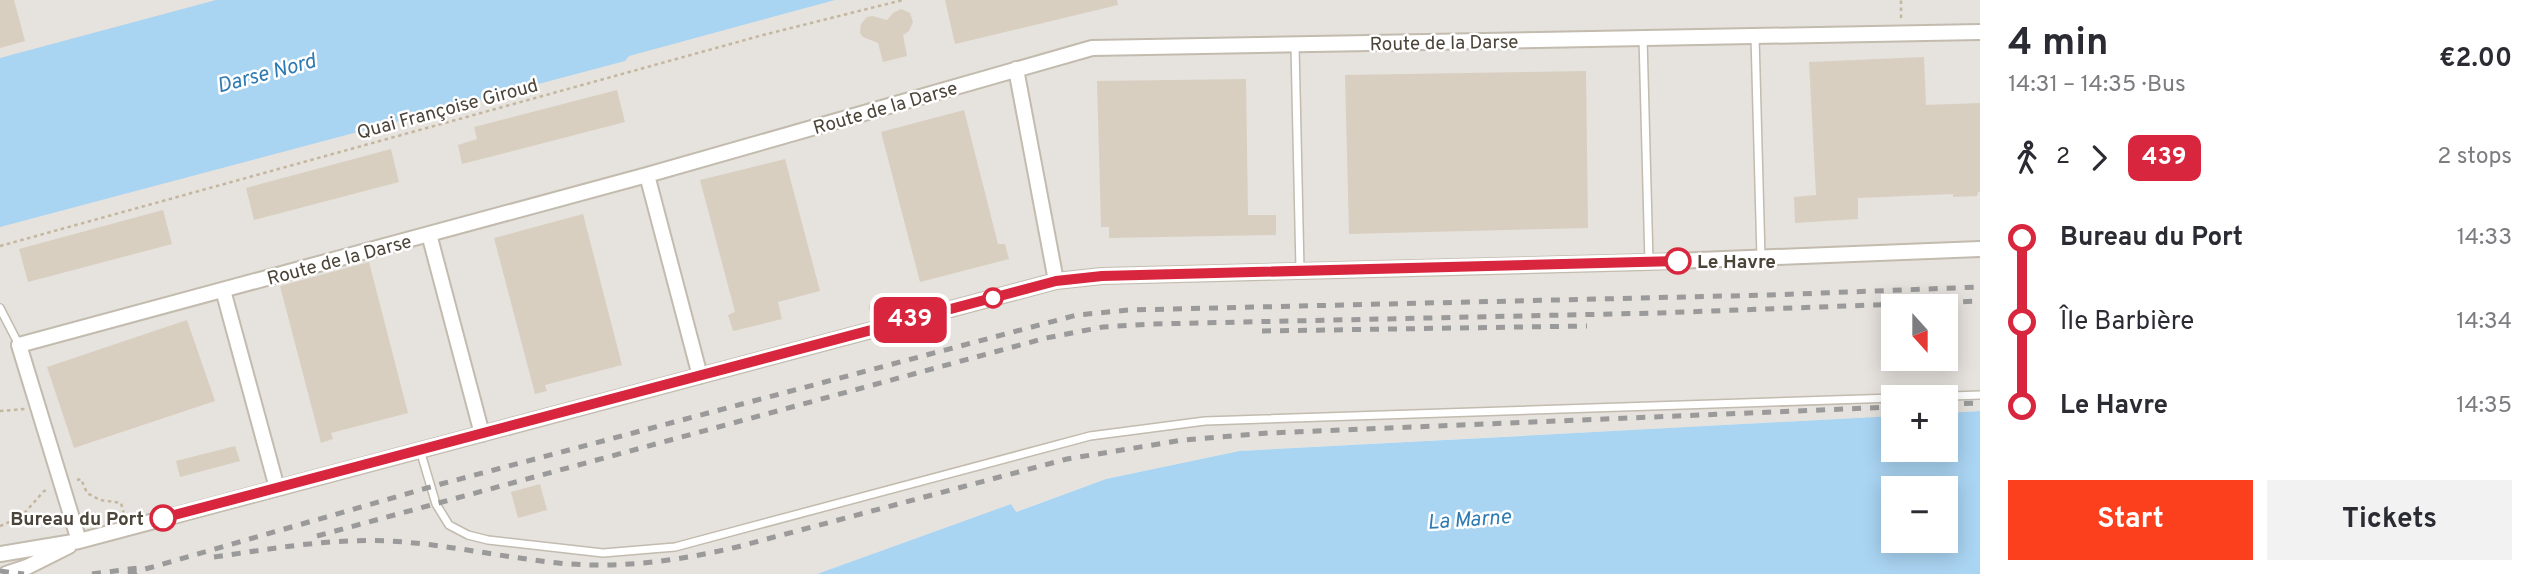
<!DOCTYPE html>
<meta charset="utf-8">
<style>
:root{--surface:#fff;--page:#f2f2f3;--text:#2b2b33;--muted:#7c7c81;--accent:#fc3f1d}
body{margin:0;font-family:Overpass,sans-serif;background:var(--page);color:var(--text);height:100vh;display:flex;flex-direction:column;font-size:26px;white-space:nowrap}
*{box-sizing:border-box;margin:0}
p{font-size:23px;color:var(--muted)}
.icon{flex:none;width:38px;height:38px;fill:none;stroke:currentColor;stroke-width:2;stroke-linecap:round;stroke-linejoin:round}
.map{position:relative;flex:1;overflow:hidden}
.side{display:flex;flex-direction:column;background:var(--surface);width:560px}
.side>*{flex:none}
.badge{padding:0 14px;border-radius:10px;font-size:24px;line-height:46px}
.needle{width:46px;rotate:159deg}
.fabs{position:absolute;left:1881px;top:294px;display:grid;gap:14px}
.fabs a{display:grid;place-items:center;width:77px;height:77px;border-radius:0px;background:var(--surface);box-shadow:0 4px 18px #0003;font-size:35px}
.map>.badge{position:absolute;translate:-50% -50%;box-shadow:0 0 0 4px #fff}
.legs{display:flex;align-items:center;gap:10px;height:77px;padding:0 28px;font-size:23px}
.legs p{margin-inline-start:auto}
.head{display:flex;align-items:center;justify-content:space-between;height:119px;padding:0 28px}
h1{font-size:38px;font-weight:700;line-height:52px}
.button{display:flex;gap:14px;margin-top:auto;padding:14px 28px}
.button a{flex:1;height:80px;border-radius:0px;background:var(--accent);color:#fff;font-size:28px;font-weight:700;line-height:80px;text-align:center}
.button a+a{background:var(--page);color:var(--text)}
ul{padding:0 28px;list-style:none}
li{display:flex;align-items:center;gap:24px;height:84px;font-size:26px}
li i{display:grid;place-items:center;width:10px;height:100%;margin:0 9px;background:currentColor}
li i::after{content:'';width:18px;height:18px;margin:-9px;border:5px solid;border-radius:50%;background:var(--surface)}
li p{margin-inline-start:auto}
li:first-child i{background:linear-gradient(#0000 50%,currentColor 0)}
li:last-child i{background:linear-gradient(currentColor 50%,#0000 0)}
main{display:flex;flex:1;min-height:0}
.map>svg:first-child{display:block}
.industrial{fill:#e6e2dd;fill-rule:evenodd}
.water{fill:#a9d4f2;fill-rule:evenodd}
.building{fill:#d8cfc1}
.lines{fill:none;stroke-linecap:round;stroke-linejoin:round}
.lane-casing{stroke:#c2bbae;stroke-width:10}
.street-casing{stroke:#c2bbae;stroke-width:18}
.path{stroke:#c4b79f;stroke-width:2.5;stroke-dasharray:3.5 3.5;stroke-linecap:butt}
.lane{stroke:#fff;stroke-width:7}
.street{stroke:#fff;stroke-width:14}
.rail{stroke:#9a9a9a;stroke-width:5;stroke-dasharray:9 9;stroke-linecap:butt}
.line-1-casing{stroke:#fff;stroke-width:16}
.line-1{stroke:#d7263d;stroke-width:10}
.stop-1-dot{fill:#fff;stroke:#d7263d;stroke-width:3.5}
.labels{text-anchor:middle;stroke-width:5;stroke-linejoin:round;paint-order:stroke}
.street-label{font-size:19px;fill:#4b4439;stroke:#fff}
.stop-label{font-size:19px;font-weight:bold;fill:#4b4439;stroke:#fff;text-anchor:start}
.water-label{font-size:21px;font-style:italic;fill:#2e7ab2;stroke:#fff}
</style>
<main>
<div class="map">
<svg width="1980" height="574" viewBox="0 0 1980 574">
<rect width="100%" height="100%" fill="#f6f3ec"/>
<!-- industrial -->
<path class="industrial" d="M0,0H1980V411L1946,413V397H1894L1893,416L1238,451L1106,479L1015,512L1011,504L817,574H0ZM1894,306H1946V359H1894Z"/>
<!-- water -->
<path class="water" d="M216,0H835L629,56L625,61L0,227V58Z
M1980,411V574H817L1011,504L1016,512L1106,479L1239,451L1893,416L1894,450H1946V413ZM1894,488H1946V541H1894Z"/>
<!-- building -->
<path class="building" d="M0,0H14L25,41L0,48Z
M945,0H1117L1118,5L955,44Z
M901,9L910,13L913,22L909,31L903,35L907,56L883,62L878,43L863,37L860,33L861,24L867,17L872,16L887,20L893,13Z
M1924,57L1926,105L1980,103V192H1978L1977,196L1953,197V194L1858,198V219L1795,223L1794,197L1816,195L1809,62Z
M1586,71L1588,228L1349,234L1345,75Z
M1246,79L1248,215H1276V235L1109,238V227H1101L1097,81Z
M617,90L625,122L462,164L458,145L477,139L474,127Z
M964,110L998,244H1005L1009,259L920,282L881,132Z
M391,149L399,182L254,220L246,188Z
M785,159L820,291L778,302L782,319L733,331L728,315L735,312L700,180Z
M163,210L172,244L28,282L19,249Z
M583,214L622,365L545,385L547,391L535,394L494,238Z
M369,262L408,413L331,433L333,439L321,443L280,286Z
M187,320L215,401L74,448L47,367Z
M235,446L240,461L180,477L176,461Z
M540,484L547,510L518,518L511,492Z"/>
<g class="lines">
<!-- lane casing -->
<g class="lane-casing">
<path id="lane" d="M1755,36L1761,258
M1643,38L1649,262
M1295,45L1300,270
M874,307L879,327
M0,308L19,345
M1923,397L1980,395
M420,450L436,504L449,525L468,535L488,540L603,553L675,547L1090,436L1205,421L1894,398"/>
</g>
<!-- street casing -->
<g class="street-casing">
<path id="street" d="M1016,69L1056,281
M647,175L700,376
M429,234L482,434
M223,290L277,488
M79,541L19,345L647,175L1092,48L1980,32
M0,554L79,541L1056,281L1102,276L1649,262L1980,249
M6,574L27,567L69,546"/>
</g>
<!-- path -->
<path class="path" d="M1901,18V0
M0,246L763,35L903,0
M0,411L25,409
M77,480L81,479L87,493L100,500L121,503L124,514
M0,526L21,517L44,491L48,490"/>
<!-- lane -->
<use href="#lane" class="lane"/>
<!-- street -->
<use href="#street" class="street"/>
<!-- rail -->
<path class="rail" d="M1262,331L1587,326
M1946,404L1980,403
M317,536L1046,338L1103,327L1152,324L1658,313L1980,301
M214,557C271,549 330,538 389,541C445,544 501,557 558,563C619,569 678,561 737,547L1067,459L1183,440L1269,433L1894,407
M0,571L24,574
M92,574L138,568
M128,574L441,484L1077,315L1129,310L1769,295L1980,287"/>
</g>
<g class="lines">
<!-- line-1 casing -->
<g class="line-1-casing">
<path id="line-1" d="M163,518L1056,281L1102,276L1678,261"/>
</g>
<!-- line-1 -->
<use href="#line-1" class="line-1"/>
</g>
<!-- markers -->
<g class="stop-1-dot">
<circle cx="1678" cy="261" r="12"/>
<circle cx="993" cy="298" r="9"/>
<circle cx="163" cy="518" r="12"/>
</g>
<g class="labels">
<!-- street labels -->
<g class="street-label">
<text transform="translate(1444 42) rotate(-1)" y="7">Route de la Darse</text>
<text transform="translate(885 107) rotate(-16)" y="7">Route de la Darse</text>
<text transform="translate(447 108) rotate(-15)" y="7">Quai Françoise Giroud</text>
<text transform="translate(339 259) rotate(-15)" y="7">Route de la Darse</text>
</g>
<!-- stop labels -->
<g class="stop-label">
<text x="1697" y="268">Le Havre</text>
<text x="144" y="525" text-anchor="end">Bureau du Port</text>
</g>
<!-- water labels -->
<g class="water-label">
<text transform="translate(266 73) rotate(-15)" y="7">Darse Nord</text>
<text transform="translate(1469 519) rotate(-4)" y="7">La Marne</text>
</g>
</g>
</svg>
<div class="fabs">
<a><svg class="needle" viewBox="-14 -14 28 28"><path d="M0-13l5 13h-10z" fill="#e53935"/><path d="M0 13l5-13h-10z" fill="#7c7c81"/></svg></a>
<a>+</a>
<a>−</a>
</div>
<b class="badge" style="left:910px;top:320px;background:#d7263d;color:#fff">439</b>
</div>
<section class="side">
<div class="head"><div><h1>4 min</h1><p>14:31 – 14:35 · Bus</p></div><b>€2.00</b></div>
<div class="legs"><svg class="icon" aria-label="walk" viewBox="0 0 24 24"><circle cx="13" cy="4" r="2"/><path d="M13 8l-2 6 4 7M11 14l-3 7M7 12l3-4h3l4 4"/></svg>2<svg class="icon" aria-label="forward" viewBox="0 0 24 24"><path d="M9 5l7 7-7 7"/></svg><b class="badge" style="background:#d7263d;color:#fff">439</b><p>2 stops</p></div>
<ul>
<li><i style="color:#d7263d"></i><b>Bureau du Port</b><p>14:33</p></li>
<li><i style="color:#d7263d"></i><span>Île Barbière</span><p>14:34</p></li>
<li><i style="color:#d7263d"></i><b>Le Havre</b><p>14:35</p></li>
</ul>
<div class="button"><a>Start</a><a>Tickets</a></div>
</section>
</main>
